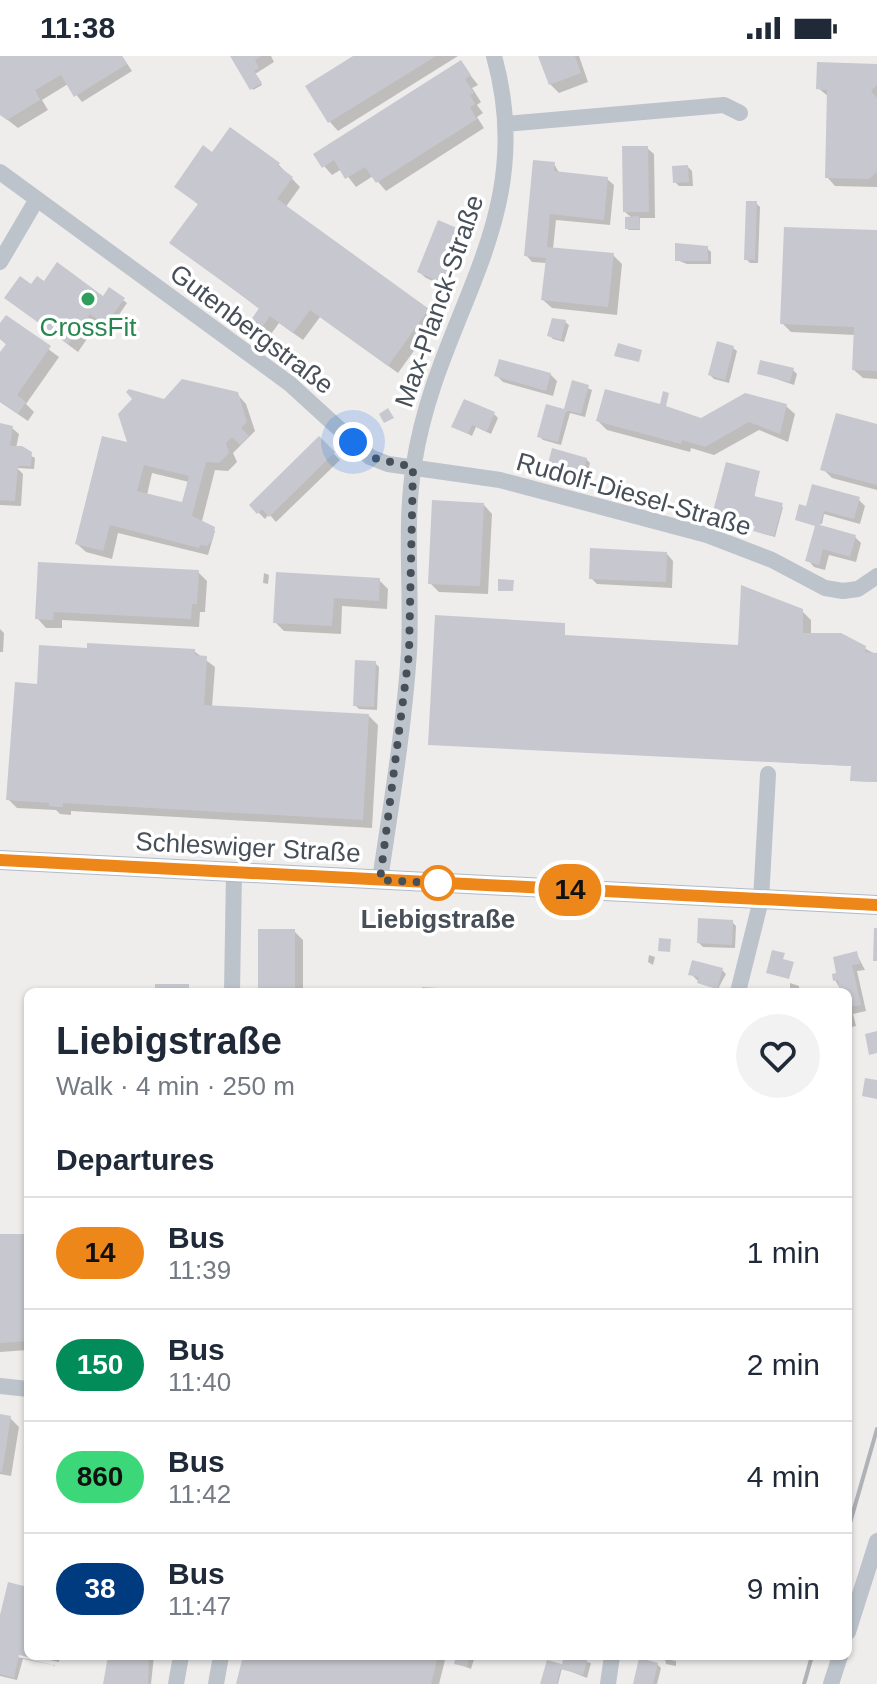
<!DOCTYPE html>
<meta charset="utf-8">
<style>
:root{--surface:#fff;--page:#f2f2f3;--text:#1f2937;--muted:#747a83;--line:#e0e1e3}
body{margin:0;font-family:Helvetica,sans-serif;background:var(--page);color:var(--text);height:100vh;display:flex;flex-direction:column;font-size:30px;white-space:nowrap}
*{box-sizing:border-box;margin:0}
p{font-size:26px;color:var(--muted)}
.icon{flex:none;width:44px;height:44px;fill:none;stroke:currentColor;stroke-width:2;stroke-linecap:round;stroke-linejoin:round}
.map{position:relative;flex:1;overflow:hidden}
.sheet{position:absolute;left:24px;top:932px;width:828px;height:672px;display:flex;flex-direction:column;background:var(--surface);border-radius:12px;box-shadow:0 2px 6px #0004}
.sheet>*{flex:none}
.badge{padding:0 16px;border-radius:26px;font-size:28px;line-height:52px}
.you{position:absolute;width:40px;height:40px;margin:-20px;border:6px solid #fff;border-radius:50%;background:#1a73e8;box-shadow:0 0 0 12px #1a73e833}
.map>.badge{position:absolute;translate:-50% -50%;box-shadow:0 0 0 4px #fff}
h2{padding:0 32px;font-size:30px;line-height:72px}
.round{display:grid;place-items:center;flex:none;width:84px;height:84px;border-radius:42px;background:var(--page)}
.headline{display:flex;align-items:center;justify-content:space-between;height:136px;padding:0 32px}
h1{font-size:38px;font-weight:800;line-height:60px}
ul{padding:0;list-style:none}
li{display:flex;align-items:center;gap:24px;height:112px;padding:0 32px;border-top:2px solid var(--line)}
li div{flex:1}
li b{display:block;font-size:30px}
li em{font-style:normal}
li .badge{min-width:88px;font-weight:700;text-align:center}
.status{display:flex;justify-content:space-between;align-items:center;height:56px;padding:0 40px;background:var(--surface);direction:ltr}
.status svg{height:22px;fill:currentColor}
.map>svg:first-child{display:block}
.shadow{fill:#0003;fill-rule:evenodd}
.building{fill:#c7c8cf;fill-rule:evenodd}
.lines{fill:none;stroke-linecap:round;stroke-linejoin:round}
.minor{stroke:#bcc3ca;stroke-width:16}
.major{stroke:#afbbc9;stroke-width:20}
.rail{stroke:#afb2b6;stroke-width:4}
.line-casing{stroke:#fff;stroke-width:18}
.line{stroke:#ee8719;stroke-width:12}
.walk{stroke:#474f58;stroke-width:8;stroke-dasharray:0 14.4}
.leisure-dot{fill:#2e9e5b;stroke:#fff;stroke-width:3}
.stop-dot{fill:#fff;stroke:#ee8719;stroke-width:4}
.labels{text-anchor:middle;stroke-width:7;stroke-linejoin:round;paint-order:stroke}
.street-label{font-size:26px;fill:#474f58;stroke:#fff}
.leisure-label{font-size:26px;fill:#27864d;stroke:#fff}
.stop-label{font-size:26px;font-weight:bold;fill:#474f58;stroke:#fff}
</style>
<div class="status"><b>11:38</b><svg viewBox="0 0 49 12"><path d="M0 12V9h3v3zM5 12V6h3v6zM10 12V3h3v9zM15 12V0h3v12zM26 1h20v11H26zM47 4h2v5h-2z"/></svg></div>
<div class="map">
<svg width="877" height="1628" viewBox="0 0 877 1628">
<rect width="100%" height="100%" fill="#efecec"/>
<!-- shadow -->
<path class="shadow" d="M0,0H122L132,15L82,46L68,28L42,44L48,54L18,72L0,58Z
M232,0H271L274,6L255,18L262,29L253,34Z
M356,0H458L338,75L330,66Z
M540,0H579L588,26L559,37L550,28Z
M460,6L478,29L472,32L481,46L477,49L483,57L477,61L484,72L386,135L373,120L356,131L342,113L332,119L324,110Z
M877,10V131L835,130L827,121L829,41L818,32Z
M647,92L654,98L655,162H640V174H628L632,162L625,156Z
M213,98L278,108L300,131L285,152L436,264L398,317L320,261L303,284L279,267L271,278L254,263L261,254L172,187L199,149L176,130Z
M554,108L560,118L607,123L614,129L610,169L556,164L553,193L613,199L622,208L617,259L552,252L543,244L547,207L532,206L526,199Z
M688,111L692,115L693,130H679L675,126Z
M756,147L760,151L758,207H750L746,203Z
M877,176V323L863,322L854,314L855,279L791,276L782,267Z
M463,177L470,183L449,232L426,222L419,216Z
M707,192L711,196V208H687L677,204Z
M44,228L103,243L123,244L127,247L110,272L100,264L78,296L6,242Z
M6,262L59,301L26,348L34,356L28,365L0,346V300L7,289L0,283V270Z
M565,266L569,269L564,286L553,283L549,279Z
M733,292L737,295L729,327L714,323L710,319Z
M793,314L797,318L794,329L759,317Z
M550,318L557,325L553,340L503,326L497,320Z
M574,326L592,334L585,361L570,357L561,389L543,384L539,380L547,351L566,356Z
M130,336L165,345L237,338L246,348L255,375L233,397L237,406L228,415L215,414L202,465L215,475L208,499L118,477L112,503L86,496L77,488L130,389L133,345ZM152,417L189,426L184,448L147,439Z
M786,350L795,358L788,386L759,374L714,399L691,392L690,396L607,374L598,365L701,364Z
M494,358L498,362L491,378L476,371L472,380L454,370Z
M0,369L12,372L19,378L16,392L35,402L34,413L17,412L23,418L21,450L0,449Z
M877,370V434L832,422L823,413Z
M319,383L340,404L276,466L269,458L265,463L251,449Z
M586,403L590,407L585,428L548,415Z
M759,417L754,442L783,451L775,481L757,476L756,470L716,460Z
M858,443L865,450L860,468L824,458L822,468L797,463L807,452Z
M484,449L492,458L488,538L439,536L430,527Z
M817,471L855,481L861,487L856,506L829,499L825,514L814,511L808,504Z
M667,498L673,505L672,532L597,528L591,522Z
M40,508L198,516L207,525L205,556H200L199,571L62,564V572H46L38,563Z
M264,517L269,519L268,528L263,527Z
M277,518L379,524L388,533L387,553L342,550L341,578L284,575L275,566Z
M802,555L811,564V579L864,592L877,599V726L854,725L853,710L430,688L564,569L565,581L744,591Z
M0,573L4,577L3,596H0Z
M194,595L215,611L212,651L369,660L378,669L372,772L71,755V759L60,758L56,754L17,752L8,743L39,630Z
M375,607L379,611L377,654L359,653L355,649Z
M732,866L736,870L735,892L703,891L699,887Z
M294,875L303,884V936H259Z
M856,897L865,914L857,915L866,955L853,958L856,970L848,972V936H842L835,924Z
M649,899L655,901L653,909L648,906Z
M722,914L726,918L718,933L701,928L691,918Z
M790,927L799,930V934L790,932Z
M688,932L697,934L698,936H687Z
M0,1180H23L28,1185V1294L0,1296Z
M0,1360L10,1362L19,1371L11,1420L0,1418Z
M28,1533V1599L13,1595L18,1601L58,1610L23,1603L17,1624L0,1620V1567Z
M33,1600H60L59,1606Z
M110,1600H154L151,1628H105Z
M245,1600H446L439,1628H238Z
M458,1600H475L471,1613L456,1607Z
M566,1600L591,1607L587,1622L562,1612L558,1628H544L548,1606L563,1612Z
M665,1603L676,1605V1610L666,1608Z
M657,1608L661,1612L657,1628H635Z"/>
<!-- building -->
<path class="building" d="M0,0H122L127,8L74,41L61,19L35,34L40,44L7,64L0,59Z
M230,0H261L255,4L259,12L254,15L262,27L250,34Z
M353,0H436L328,67L305,30Z
M538,0H575L581,17L549,29Z
M461,4L471,19L465,23L474,37L470,39L475,48L470,51L477,63L376,127L365,111L345,123L334,104L322,112L313,98Z
M817,6L877,8V29L871,35L877,42V116L869,123L825,122L827,34L816,33Z
M230,71L280,107L278,110L293,121L277,143L429,253L388,310L310,254L293,277L270,260L262,271L251,264L259,252L169,187L198,148L174,131L203,89L212,96Z
M622,90H648L649,156H623Z
M533,104L555,106L554,115L608,121L604,164L550,158L547,191L614,197L608,251L541,244L546,202L524,200Z
M688,109L689,126L673,127L672,110Z
M746,145H757L755,204H744Z
M639,160L640,173H625V161Z
M438,164L464,175L443,227L417,216Z
M784,171L877,174V315L852,314L854,271L780,268Z
M675,187L708,190V205H675Z
M57,206L103,240L109,231L125,242L105,269L90,258L68,288L4,242L20,220L31,228L37,220L44,225Z
M6,259L51,290L17,339L26,346L18,358L0,345V296L6,288L0,283V267Z
M552,262L566,264L561,284L547,280Z
M717,285L734,290L725,324L708,319Z
M618,287L642,294L639,306L614,300Z
M499,303L551,317L546,335L494,320Z
M760,304L794,312L790,326L757,318Z
M182,323L238,336L247,366L241,372L249,380L240,389L232,381L226,387L229,397L219,407L206,406L192,460L215,471L213,483L207,490L200,489L199,492L110,469L103,495L75,488L102,380L127,386L118,358L132,343L126,336L129,333L164,343ZM144,409L189,420L182,446L137,435Z
M572,324L589,329L581,358L566,354L558,386L537,381L546,348L564,353Z
M605,333L660,348L663,335L669,337L666,350L701,362L745,337L787,348L780,378L749,366L705,391L682,384L681,388L596,365Z
M464,343L495,356L487,375L472,369L468,378L451,371Z
M388,352L394,362L384,367L379,358Z
M836,357L877,368V429L820,414Z
M0,367L13,370L10,390H22L32,396L31,410H18L15,445L0,444Z
M319,380L335,396L269,461L262,453L257,458L249,449Z
M552,392L587,402L581,425L546,416Z
M726,406L760,415L754,440L783,447L774,480L753,475L755,470L712,459Z
M812,428L860,441L854,463L824,455L820,469L856,479L850,501L823,493L819,509L805,505L815,470L795,464L799,448L806,450Z
M432,444L484,447L480,530L428,528Z
M590,492L667,496L666,526L589,523Z
M38,506L199,514L197,548H192L191,563L54,556L53,564L35,563Z
M276,516L380,522L379,545L334,542L332,570L273,567Z
M498,523L514,524L513,535H498Z
M741,529L803,553V577H841L866,590L865,596L877,597V726L850,725L851,710L428,689L435,559L565,567V579L738,589Z
M87,587L195,593V599L207,600L204,649L369,658L363,764L63,747V751H56L49,750V747L6,744L15,626L37,628L39,589L87,592Z
M355,604L376,605L374,651L353,650Z
M698,862L733,864L732,889L697,887Z
M874,872H877V905H873Z
M258,873H295V936H258Z
M659,882L671,883L670,896L658,895Z
M772,894L785,897L783,903L794,906L789,923L766,917Z
M857,895L860,908L852,909L861,949L848,951V936H840L838,924L833,925L832,918L836,917L833,901Z
M692,904L723,912L717,933L697,927L699,921L688,919Z
M155,928H189V936H155Z
M422,931L473,934V936H422Z
M877,975V997L869,999L865,978Z
M865,1022L877,1024V1043L862,1040Z
M0,1178H24L28,1285L0,1287Z
M0,1358L11,1360L2,1416L0,1415Z
M8,1526L28,1531V1601L19,1599L14,1622L0,1618V1559Z
M108,1600H149L148,1628H103Z
M243,1600H438L431,1628H236Z
M456,1600H469L467,1611L454,1608Z
M564,1600L588,1601L583,1619L560,1613L557,1628H540L547,1604L562,1608Z
M639,1602L658,1607L653,1628H633Z"/>
<g class="lines">
<!-- minor -->
<path class="minor" d="M506,68L724,49L740,57
M0,116L290,328L370,401L388,408L500,424L707,479L772,504L825,532L843,535L858,533L877,520
M0,206L37,143
M380,824C391,749 404,672 409,596C412,533 404,470 414,408C437,257 540,165 494,0
M232,936L234,816
M738,936L761,844L768,718
M0,1330L28,1333
M848,1576L877,1485
M176,1628L181,1600
M216,1628L221,1600
M608,1628L612,1600
M831,1628L840,1600"/>
<!-- major -->
<path class="major" d="M0,804L877,849"/>
<!-- rail -->
<path class="rail" d="M848,1474L877,1373
M804,1628L812,1600"/>
</g>
<g class="lines">
<!-- line casing -->
<g class="line-casing">
<path id="line" d="M0,804L877,849"/>
</g>
<!-- line -->
<use href="#line" class="line"/>
<!-- walk -->
<path class="walk" d="M353,386L370,401L413,411L409,598L380,824L438,827"/>
</g>
<!-- markers -->
<circle class="leisure-dot" cx="88" cy="243" r="8"/>
<circle class="stop-dot" cx="438" cy="827" r="16"/>
<g class="labels">
<!-- street labels -->
<g class="street-label">
<text transform="translate(439 245) rotate(-71)" y="9">Max-Planck-Straße</text>
<text transform="translate(252 273) rotate(37)" y="9">Gutenbergstraße</text>
<text transform="translate(634 438) rotate(16)" y="9">Rudolf-Diesel-Straße</text>
<text transform="translate(248 791) rotate(3)" y="9">Schleswiger Straße</text>
</g>
<!-- leisure labels -->
<g class="leisure-label">
<text x="88" y="280">CrossFit</text>
</g>
<!-- stop labels -->
<g class="stop-label">
<text x="438" y="872">Liebigstraße</text>
</g>
</g>
</svg>
<div class="you" style="left:353px;top:386px"></div>
<b class="badge" style="left:570px;top:834px;background:#ee8719;color:#111">14</b>
<section class="sheet">
<div class="headline"><div><h1>Liebigstraße</h1><p>Walk · 4 min · 250 m</p></div><a class="round"><svg class="icon" aria-label="heart" viewBox="0 0 24 24"><path d="M12 20l-8-8c-3-5 5-10 8-4 3-6 11-1 8 4z"/></svg></a></div>
<h2>Departures</h2>
<ul>
<li><span class="badge" style="background:#ee8719;color:#111">14</span><div><b>Bus</b><p>11:39</p></div><em>1 min</em></li>
<li><span class="badge" style="background:#018c5a;color:#fff">150</span><div><b>Bus</b><p>11:40</p></div><em>2 min</em></li>
<li><span class="badge" style="background:#3cd778;color:#111">860</span><div><b>Bus</b><p>11:42</p></div><em>4 min</em></li>
<li><span class="badge" style="background:#003b80;color:#fff">38</span><div><b>Bus</b><p>11:47</p></div><em>9 min</em></li>
</ul>
</section>
</div>
